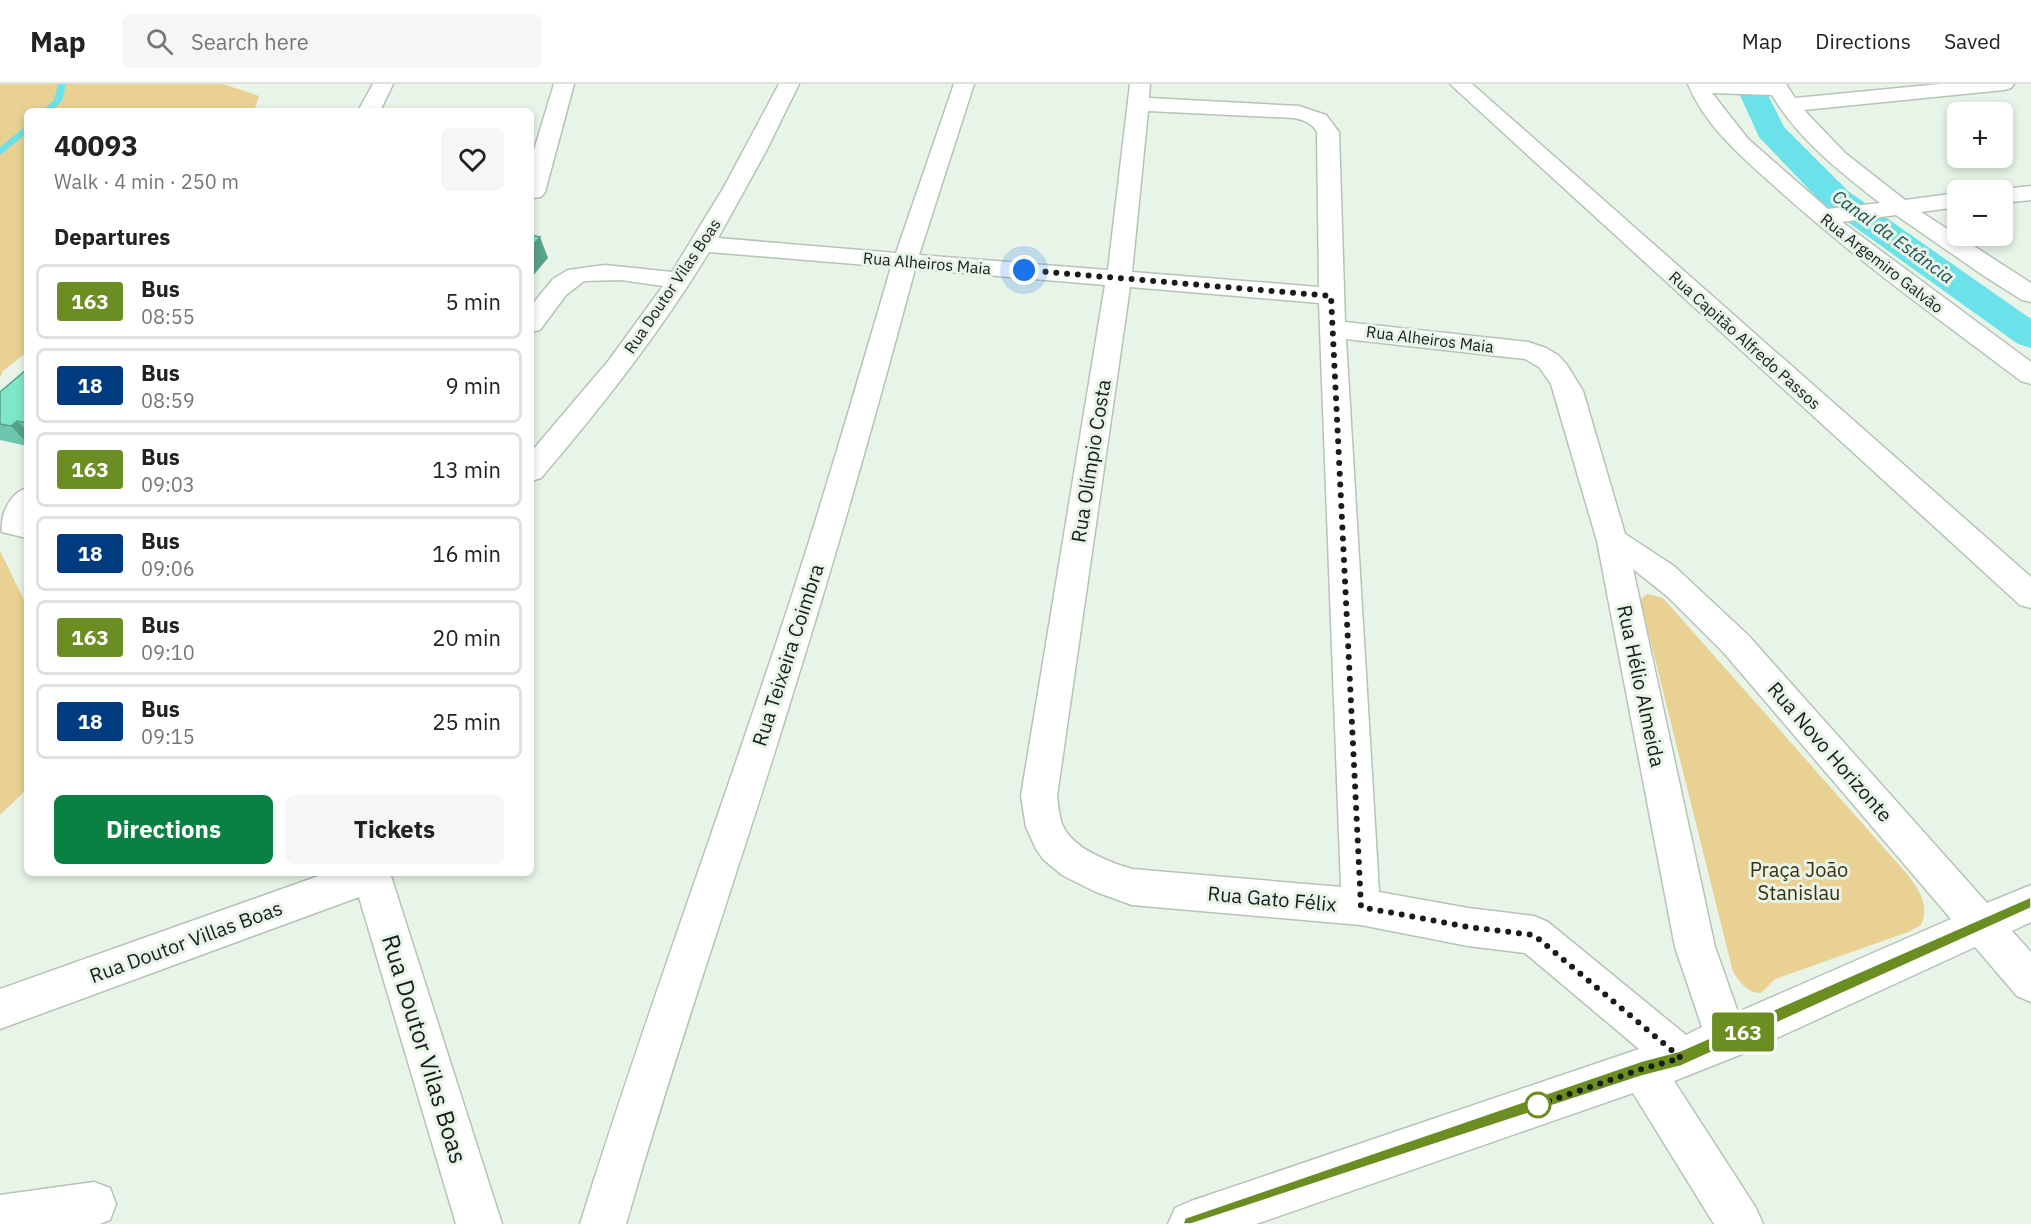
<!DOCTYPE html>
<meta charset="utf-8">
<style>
:root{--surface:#fff;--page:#f6f6f6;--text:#222;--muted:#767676;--line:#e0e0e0;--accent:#0b8043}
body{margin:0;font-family:"IBM Plex Sans",sans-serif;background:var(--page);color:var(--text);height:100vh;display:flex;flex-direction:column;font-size:22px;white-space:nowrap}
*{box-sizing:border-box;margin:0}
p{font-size:20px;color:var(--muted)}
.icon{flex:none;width:33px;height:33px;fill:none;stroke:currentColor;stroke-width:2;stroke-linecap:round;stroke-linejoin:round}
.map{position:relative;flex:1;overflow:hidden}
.drawer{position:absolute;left:24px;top:24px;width:510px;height:768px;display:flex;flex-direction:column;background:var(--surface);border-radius:9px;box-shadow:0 3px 9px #0003}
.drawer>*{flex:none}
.badge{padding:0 12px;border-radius:4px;font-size:21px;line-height:39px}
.tools{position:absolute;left:1947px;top:18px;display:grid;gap:12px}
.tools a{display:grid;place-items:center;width:66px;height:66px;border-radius:9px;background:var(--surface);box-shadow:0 3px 9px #0003;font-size:30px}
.you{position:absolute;width:30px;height:30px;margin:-15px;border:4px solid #fff;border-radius:50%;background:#1a73e8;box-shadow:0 0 0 9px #1a73e833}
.map>.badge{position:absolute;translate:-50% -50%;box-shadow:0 0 0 3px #fff}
h2{padding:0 30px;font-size:22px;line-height:54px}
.round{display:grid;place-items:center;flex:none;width:63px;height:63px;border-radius:9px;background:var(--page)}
.head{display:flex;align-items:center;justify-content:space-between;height:102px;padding:0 30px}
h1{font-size:28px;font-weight:700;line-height:45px}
.cta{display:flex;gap:12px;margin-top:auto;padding:12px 30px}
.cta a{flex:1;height:69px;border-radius:9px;background:var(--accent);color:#fff;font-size:24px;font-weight:700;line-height:69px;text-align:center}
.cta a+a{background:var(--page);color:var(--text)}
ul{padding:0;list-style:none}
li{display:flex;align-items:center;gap:18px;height:75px;margin:0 12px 9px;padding:0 18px;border:3px solid var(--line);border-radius:9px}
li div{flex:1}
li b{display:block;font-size:22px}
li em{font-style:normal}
li .badge{min-width:66px;font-weight:700;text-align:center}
header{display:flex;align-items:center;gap:36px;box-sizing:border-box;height:84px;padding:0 30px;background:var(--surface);border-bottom:2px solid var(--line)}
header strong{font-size:28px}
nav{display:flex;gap:33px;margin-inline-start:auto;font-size:21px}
.search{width:420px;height:54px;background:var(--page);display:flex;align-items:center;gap:15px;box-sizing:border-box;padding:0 21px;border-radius:9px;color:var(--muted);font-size:22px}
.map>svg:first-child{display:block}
.green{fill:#e9d093}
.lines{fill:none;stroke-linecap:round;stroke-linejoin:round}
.stream{fill:#6be2ea;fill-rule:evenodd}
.canal{fill:#6be2ea;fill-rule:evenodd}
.minor-casing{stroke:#b6c3b6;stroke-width:3}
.minor{fill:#fff;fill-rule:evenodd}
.wall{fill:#6cc7ac}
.shaded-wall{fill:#58a28c}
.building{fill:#7ee7c8;stroke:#58a28c;stroke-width:1.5}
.line{fill:#6b8e23;stroke:#fff;stroke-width:1.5}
.walk{stroke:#181d18;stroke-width:6;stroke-dasharray:0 10.8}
.stop-dot{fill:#fff;stroke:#6b8e23;stroke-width:3}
.labels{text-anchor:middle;stroke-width:6;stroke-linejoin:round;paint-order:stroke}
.far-street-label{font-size:16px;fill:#181d18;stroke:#e8f4e7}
.far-water-label{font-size:18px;font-style:italic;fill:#1b5053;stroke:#e8f4e7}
.street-label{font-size:20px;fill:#181d18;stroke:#e8f4e7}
.park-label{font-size:20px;fill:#3d300b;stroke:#e8f4e7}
.near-street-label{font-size:24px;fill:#181d18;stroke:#e8f4e7}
</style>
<header>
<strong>Map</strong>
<div class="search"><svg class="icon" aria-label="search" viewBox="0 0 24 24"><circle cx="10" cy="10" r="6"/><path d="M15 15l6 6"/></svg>Search here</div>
<nav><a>Map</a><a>Directions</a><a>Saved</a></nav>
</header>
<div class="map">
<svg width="2031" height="1140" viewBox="0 0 2031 1140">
<rect width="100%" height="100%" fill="#e8f4e7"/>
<!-- green -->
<path class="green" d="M0,0H223L259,12L254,27H27V268L3,287L0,294Z
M0,467L27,522V705L0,731Z
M1648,510L1663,514L1907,790C1919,806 1930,821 1921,841L1908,848L1775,895L1761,909C1747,909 1740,898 1733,888L1640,515Z"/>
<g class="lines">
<!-- stream -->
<path class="stream" d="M58,0H66L62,17L51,27H42L54,16Z
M27,41V49L0,71V63Z"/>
<!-- canal -->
<path class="canal" d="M1754,0L1764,3L1784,43L1848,107L2031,235V264L2018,260L1824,121L1759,53L1739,9L1744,3Z"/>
<!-- minor casing -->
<g class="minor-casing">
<path id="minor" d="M373,0H393L380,27H358Z
M554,0H574L545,108L541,113L531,114V76Z
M779,0H799L765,69L718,154L896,169L954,0H974L919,171L1108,186L1130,0H1150L1149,14L1299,22L1326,31L1339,48L1345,238L1528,258L1546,264L1558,271L1567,281L1583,307L1625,450L1674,482L1748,551L1987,819L2031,801V838L2012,847L2031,868V918L2017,912L1975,863L1742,970L1674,997L1756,1124L1763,1140H1714L1633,1009L1256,1140H1168L1175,1124L1191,1117L1639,965L1525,869L1468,862L1361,841L1132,821L1096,808L1062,791L1043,775L1036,765L1026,743L1021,712L1105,201L915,185C877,327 837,469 793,609C739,787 677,961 626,1140H580C635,963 699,789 758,613C807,471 849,327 891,183L709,168C660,249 602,322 541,394L531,397V368L609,276L663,202L621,196L584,197L566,211L540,246L531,248V222L553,195L568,186L605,181L672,188L724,103ZM1148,27L1294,34C1304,36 1312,39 1317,48L1319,203L1132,188ZM1130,203L1319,219L1341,803L1132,785C1109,778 1072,765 1062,740C1059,731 1058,721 1057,712ZM1346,255L1525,275L1539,283L1551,300L1597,457L1675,863L1702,943L1686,951L1548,838L1534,832L1468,824L1379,808ZM1633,485L1667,512L1724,569L1951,835L1738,928L1715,863Z
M1450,0H1472L2031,493V524L2020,521Z
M1688,0H1786L1795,14L1940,0H2014L2011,4L2004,6L1804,26L1845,69L1905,116L1958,109V123L1921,128L2031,199V218L2022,216L1984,192L1896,131L1842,138L2031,278V300L2021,297C1940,236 1858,177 1782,109C1747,77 1706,45 1688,0ZM1712,9L1772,11C1799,56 1839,87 1880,119L1828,125L1748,55Z
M2031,102V116L2002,119V106H1996Z
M27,404V454L2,448C0,430 10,409 27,404Z
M327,789H390L502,1140H456L359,813L0,945V905Z
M94,1098L110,1104L116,1120L110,1136L100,1140H0V1111Z"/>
</g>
<!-- minor -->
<use href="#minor" class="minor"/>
</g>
<!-- wall -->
<path class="wall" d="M27,285V362L0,356V308Z"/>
<!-- shaded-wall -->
<path class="shaded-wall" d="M540,153L548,174L531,194V163Z
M17,337L27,347V359L11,342Z"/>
<!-- building -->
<path class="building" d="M531,151L540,153L531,163Z
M27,285V339L17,337L11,342L0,340V308Z"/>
<!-- line -->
<path class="line" d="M2031,813V824L1681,982L1642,992L1191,1140H1183L1185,1134L1191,1132L1642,977L1680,967Z"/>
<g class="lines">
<!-- walk -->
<path class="walk" d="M1024,186L1331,212L1361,823L1468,843L1534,851L1681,974L1642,985L1529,1024L1538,1021"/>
</g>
<!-- markers -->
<circle class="stop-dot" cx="1538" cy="1021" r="12"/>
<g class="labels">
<!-- far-street labels -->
<g class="far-street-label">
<text transform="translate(927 179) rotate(5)" y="6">Rua Alheiros Maia</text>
<text transform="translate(1882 179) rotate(38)" y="6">Rua Argemiro Galvão</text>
<text transform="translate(672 202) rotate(-56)" y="6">Rua Doutor Vilas Boas</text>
<text transform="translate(1430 255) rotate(7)" y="6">Rua Alheiros Maia</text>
<text transform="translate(1745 256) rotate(42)" y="6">Rua Capitão Alfredo Passos</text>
</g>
<!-- far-water labels -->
<g class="far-water-label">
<text transform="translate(1893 153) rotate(36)" y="6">Canal da Estância</text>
</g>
<!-- street labels -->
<g class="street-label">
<text transform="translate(1091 377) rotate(-81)" y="7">Rua Olímpio Costa</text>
<text transform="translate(788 571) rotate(-72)" y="7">Rua Teixeira Coimbra</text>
<text transform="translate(1641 602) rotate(78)" y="7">Rua Hélio Almeida</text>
<text transform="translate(1830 668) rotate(49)" y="7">Rua Novo Horizonte</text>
<text transform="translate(1272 815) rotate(5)" y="7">Rua Gato Félix</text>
<text transform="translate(186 858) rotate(-20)" y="7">Rua Doutor Villas Boas</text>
</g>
<!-- park labels -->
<g class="park-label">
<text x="1799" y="793">Praça João<tspan x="1799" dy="23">Stanislau</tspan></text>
</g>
<!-- near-street labels -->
<g class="near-street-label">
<text transform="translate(424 965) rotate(73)" y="8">Rua Doutor Vilas Boas</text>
</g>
</g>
</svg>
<div class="tools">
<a>+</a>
<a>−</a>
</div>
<div class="you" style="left:1024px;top:186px"></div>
<b class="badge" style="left:1743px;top:948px;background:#6b8e23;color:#fff">163</b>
<section class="drawer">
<div class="head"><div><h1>40093</h1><p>Walk · 4 min · 250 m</p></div><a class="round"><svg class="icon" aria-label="heart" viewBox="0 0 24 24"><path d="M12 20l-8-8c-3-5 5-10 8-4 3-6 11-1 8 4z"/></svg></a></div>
<h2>Departures</h2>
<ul>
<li><span class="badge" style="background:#6b8e23;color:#fff">163</span><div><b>Bus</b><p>08:55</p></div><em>5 min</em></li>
<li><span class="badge" style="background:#003b80;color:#fff">18</span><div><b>Bus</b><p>08:59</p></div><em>9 min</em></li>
<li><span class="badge" style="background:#6b8e23;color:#fff">163</span><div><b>Bus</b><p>09:03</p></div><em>13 min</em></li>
<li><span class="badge" style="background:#003b80;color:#fff">18</span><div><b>Bus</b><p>09:06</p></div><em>16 min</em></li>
<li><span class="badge" style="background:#6b8e23;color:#fff">163</span><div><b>Bus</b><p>09:10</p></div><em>20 min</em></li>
<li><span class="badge" style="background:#003b80;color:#fff">18</span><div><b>Bus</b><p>09:15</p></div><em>25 min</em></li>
</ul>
<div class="cta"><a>Directions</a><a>Tickets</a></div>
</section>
</div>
